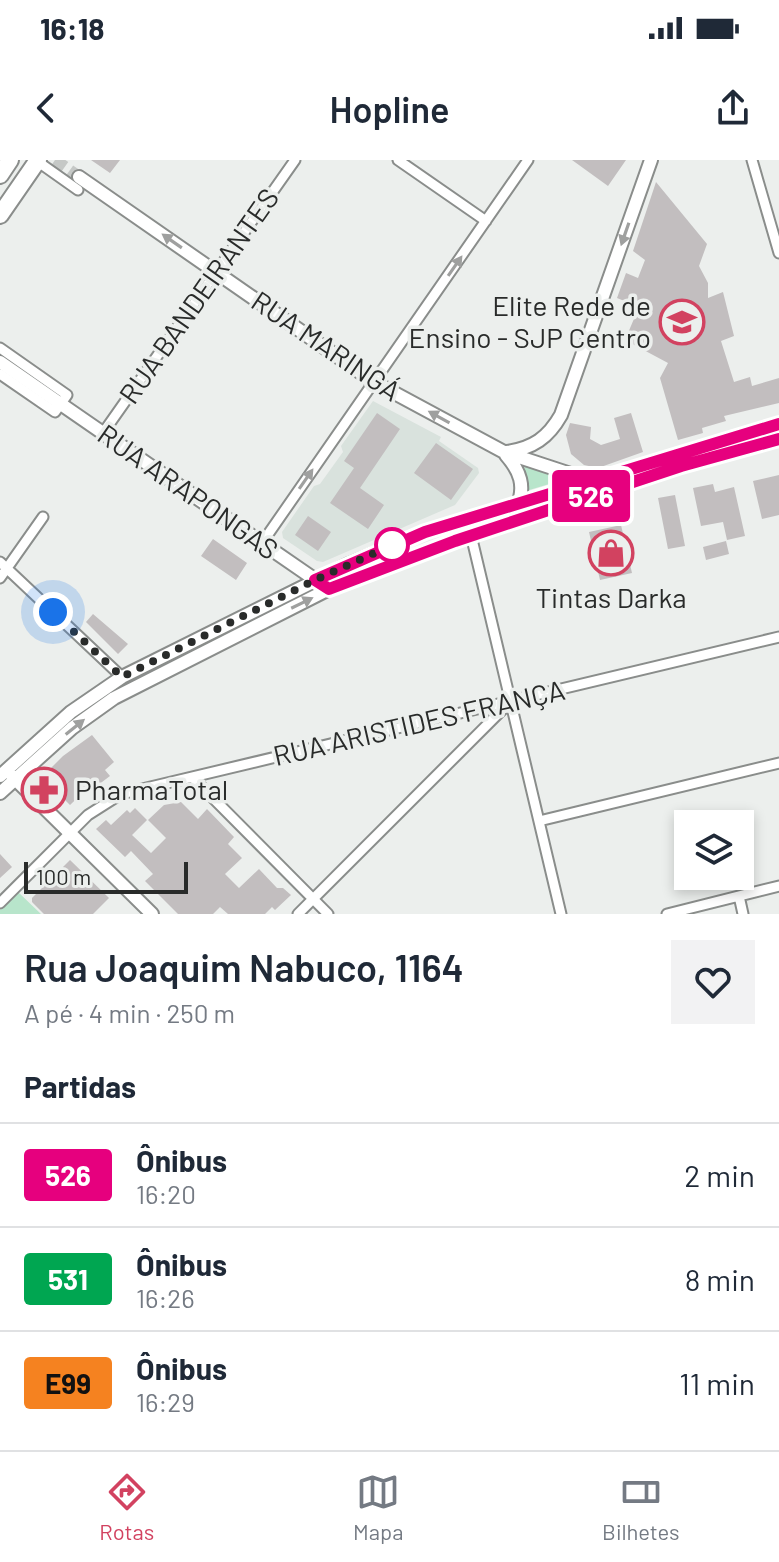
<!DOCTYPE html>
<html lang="pt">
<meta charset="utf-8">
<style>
:root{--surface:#fff;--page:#f2f2f3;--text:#1f2937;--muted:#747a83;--line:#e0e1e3;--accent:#d24260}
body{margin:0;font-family:Barlow,sans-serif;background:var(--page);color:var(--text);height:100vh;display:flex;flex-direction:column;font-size:30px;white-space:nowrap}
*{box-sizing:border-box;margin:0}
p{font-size:26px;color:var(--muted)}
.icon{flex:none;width:44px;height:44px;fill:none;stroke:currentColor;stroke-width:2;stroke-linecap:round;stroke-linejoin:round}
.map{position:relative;height:754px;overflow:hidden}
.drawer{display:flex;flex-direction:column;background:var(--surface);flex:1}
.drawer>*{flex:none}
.badge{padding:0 16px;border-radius:6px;font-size:28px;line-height:52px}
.buttons{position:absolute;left:674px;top:650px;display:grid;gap:16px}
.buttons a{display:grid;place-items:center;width:80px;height:80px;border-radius:0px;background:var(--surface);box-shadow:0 4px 12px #0003;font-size:40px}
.scale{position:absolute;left:24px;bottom:20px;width:164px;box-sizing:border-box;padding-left:8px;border:4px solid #292b2a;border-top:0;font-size:22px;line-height:28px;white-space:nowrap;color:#292b2a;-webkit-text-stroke:6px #ecefed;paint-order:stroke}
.you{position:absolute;width:40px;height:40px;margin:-20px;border:6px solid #fff;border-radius:50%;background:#1a73e8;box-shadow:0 0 0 12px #1a73e833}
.map>.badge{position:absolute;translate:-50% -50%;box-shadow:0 0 0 4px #fff}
h2{padding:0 24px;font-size:30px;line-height:72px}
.round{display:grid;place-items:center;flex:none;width:84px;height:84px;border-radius:0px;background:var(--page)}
.overview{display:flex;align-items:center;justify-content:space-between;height:136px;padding:0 24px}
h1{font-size:38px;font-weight:600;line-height:60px}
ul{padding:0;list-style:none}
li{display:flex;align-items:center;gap:24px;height:104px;padding:0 24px;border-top:2px solid var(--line)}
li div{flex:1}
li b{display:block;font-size:30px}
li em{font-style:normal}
li .badge{min-width:88px;font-weight:700;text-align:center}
.status{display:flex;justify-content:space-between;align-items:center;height:56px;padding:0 40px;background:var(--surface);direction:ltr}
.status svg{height:22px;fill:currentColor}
header{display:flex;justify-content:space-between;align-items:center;height:104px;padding:0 24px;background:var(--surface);font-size:36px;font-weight:600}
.dock{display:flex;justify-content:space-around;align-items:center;height:112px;border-top:2px solid var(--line);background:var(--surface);font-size:22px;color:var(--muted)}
.dock a{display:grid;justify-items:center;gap:4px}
.dock .selected{color:var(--accent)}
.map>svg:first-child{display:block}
.built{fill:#d9e2dd}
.green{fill:#b8e5cb}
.building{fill:#c2bebf}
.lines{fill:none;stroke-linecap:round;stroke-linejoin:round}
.secondary-tunnel{stroke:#c5c8c6;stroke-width:12;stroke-dasharray:12 6;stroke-linecap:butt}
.street-casing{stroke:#8a8d8b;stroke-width:13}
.secondary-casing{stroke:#8a8d8b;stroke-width:16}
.highway-casing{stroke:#8a8d8b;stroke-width:20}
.street{stroke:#fff;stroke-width:9}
.secondary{stroke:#fff;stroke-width:12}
.highway{stroke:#fff;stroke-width:16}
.oneway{fill:#9fa09f}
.line-casing{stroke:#fff;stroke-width:18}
.line{stroke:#e6007e;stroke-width:12}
.walk{stroke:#292b2a;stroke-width:8;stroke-dasharray:0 14.4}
.stop-dot{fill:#fff;stroke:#e6007e;stroke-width:4}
.labels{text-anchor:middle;stroke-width:7;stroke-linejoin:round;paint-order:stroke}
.street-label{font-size:28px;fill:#292b2a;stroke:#ecefed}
.poi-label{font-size:28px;fill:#292b2a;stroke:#ecefed;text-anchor:end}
</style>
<div class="status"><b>16:18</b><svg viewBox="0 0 49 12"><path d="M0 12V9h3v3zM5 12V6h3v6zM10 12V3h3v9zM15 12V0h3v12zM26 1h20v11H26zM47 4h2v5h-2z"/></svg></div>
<header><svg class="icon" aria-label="back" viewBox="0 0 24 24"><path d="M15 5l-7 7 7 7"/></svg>Hopline<svg class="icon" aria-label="share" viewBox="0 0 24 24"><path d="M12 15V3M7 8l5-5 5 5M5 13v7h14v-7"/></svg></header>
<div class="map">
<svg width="779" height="754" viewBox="0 0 779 754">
<rect width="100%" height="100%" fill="#ecefed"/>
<!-- built -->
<path class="built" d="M373,241L441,277L439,281L478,308L479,313L455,345L323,402L317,401L283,378L282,372L314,326L320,324L343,292L341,286Z"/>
<!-- green -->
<path class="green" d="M524,304L566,319L526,331Z
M18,732L41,754H0V750Z"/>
<!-- building -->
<path class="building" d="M91,0H120L110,13Z
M572,0H626L608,26Z
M656,22L707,84L699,106L708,123V138L723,132L734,176L721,181L734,222L750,217L752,226L779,218V243L724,256L726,261L702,268L703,273L678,280L660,218L668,203L625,180L639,147L617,138L626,113L638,118L645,100L633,91Z
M377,253L400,269L360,328L384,345L368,369L330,343L354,308L344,301Z
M631,253L643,292L598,308L584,305L571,294L566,275L570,263L591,267L590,279L601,285L620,279L614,258Z
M436,283L473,309L451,340L414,313Z
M779,315V355L762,359L753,321Z
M713,324L715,332L734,327L745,376L727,380L723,362L701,366L693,328Z
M675,335L685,386L668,389L658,338Z
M308,356L331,372L318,391L295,375Z
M621,365L632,413L600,420L589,372Z
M213,379L247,403L236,420L201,396Z
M726,381L729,394L706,400L703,387Z
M93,454L128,484L118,494L86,462Z
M92,575L114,602L105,610L110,616L98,625L95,621L70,645L56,631L51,636L37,622L63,596Z
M181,642L198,659L207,649L234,677L228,684L242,698L225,714L239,728L259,709L277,728H283L291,735L275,750L272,747L265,754H228L220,747L213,754H178L145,721L153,714L131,691L125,697L96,669L106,660L111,665L127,650L130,653L135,648L147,660L132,675L151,693L166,678L148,660L164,645Z
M0,694L12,707L0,718Z
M70,700L109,738L93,754H44L32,742V738Z"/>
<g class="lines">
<!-- secondary-tunnel -->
<path class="secondary-tunnel" d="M55,0L79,17"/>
<!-- street casing -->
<g class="street-casing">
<path id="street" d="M398,0L486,61
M752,0L779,93
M37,1L78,30
M0,188L67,235L55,252L0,214
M103,273L295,0
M471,375L561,754
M262,383L528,0
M0,402L122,517
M0,418L43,357
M192,617L328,754
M539,661L779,603
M739,736L743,754
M0,743L88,655L121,634L779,477
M298,754L510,542
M667,754L779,726"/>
</g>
<!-- secondary casing -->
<g class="secondary-casing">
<path id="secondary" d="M79,17L374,222L504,292L592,321
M0,202L320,423
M507,292C533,288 548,278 561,255L651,0
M506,295C520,311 526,326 517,347
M0,616L71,552L122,517L349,404L425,372L779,264
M12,616L152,754
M0,633L72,568L114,538L329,429L455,381L681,306L779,279"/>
</g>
<!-- highway casing -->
<g class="highway-casing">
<path id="highway" d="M0,15L10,0
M0,55L38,0"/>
</g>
<!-- street -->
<use href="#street" class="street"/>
<!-- secondary -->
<use href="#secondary" class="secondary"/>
<!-- highway -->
<use href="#highway" class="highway"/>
</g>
<!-- one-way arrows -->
<defs><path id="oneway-solid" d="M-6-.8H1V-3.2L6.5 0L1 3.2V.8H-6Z" transform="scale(2)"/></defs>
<g class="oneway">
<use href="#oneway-solid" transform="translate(625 74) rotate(109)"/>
<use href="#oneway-solid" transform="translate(172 81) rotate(-145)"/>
<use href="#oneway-solid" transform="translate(455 106) rotate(-55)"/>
<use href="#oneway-solid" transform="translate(439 257) rotate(-151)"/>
<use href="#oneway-solid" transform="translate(306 319) rotate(-55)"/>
<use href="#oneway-solid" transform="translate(302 443) rotate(-26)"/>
<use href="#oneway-solid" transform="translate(75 567) rotate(-39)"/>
</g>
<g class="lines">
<!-- line casing -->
<g class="line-casing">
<path id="line" d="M779,264L425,372L315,420L329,429L455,381L681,306L779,279"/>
</g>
<!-- line -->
<use href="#line" class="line"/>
<!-- walk -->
<path class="walk" d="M53,452L122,517L315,420L397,383L392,385"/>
</g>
<!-- icons -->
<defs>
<g id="school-ring" transform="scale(2.3)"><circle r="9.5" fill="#ecefed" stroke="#d24260" stroke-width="1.5"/><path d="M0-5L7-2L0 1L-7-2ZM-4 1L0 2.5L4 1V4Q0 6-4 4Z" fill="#d24260"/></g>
<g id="shop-ring" transform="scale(2.3)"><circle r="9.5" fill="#ecefed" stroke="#d24260" stroke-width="1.5"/><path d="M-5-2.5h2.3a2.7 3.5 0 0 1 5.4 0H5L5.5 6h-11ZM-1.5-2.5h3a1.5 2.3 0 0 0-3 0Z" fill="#d24260"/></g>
<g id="pharmacy-ring" transform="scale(2.3)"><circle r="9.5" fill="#ecefed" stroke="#d24260" stroke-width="1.5"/><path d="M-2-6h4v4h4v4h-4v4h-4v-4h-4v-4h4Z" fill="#d24260"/></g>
</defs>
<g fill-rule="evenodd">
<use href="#school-ring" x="682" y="162"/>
<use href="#shop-ring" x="611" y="393"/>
<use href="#pharmacy-ring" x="44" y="630"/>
</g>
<!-- markers -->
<circle class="stop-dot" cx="392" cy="385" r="16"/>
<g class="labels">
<!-- street labels -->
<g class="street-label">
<text transform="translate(199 136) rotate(-55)" y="10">RUA BANDEIRANTES</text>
<text transform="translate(326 186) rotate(34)" y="10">RUA MARINGÁ</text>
<text transform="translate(188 332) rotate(35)" y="10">RUA ARAPONGAS</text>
<text transform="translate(419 563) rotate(-13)" y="10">RUA ARISTIDES FRANÇA</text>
</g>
<!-- poi labels -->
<g class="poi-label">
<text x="651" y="156">Elite Rede de<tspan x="651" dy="32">Ensino - SJP Centro</tspan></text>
<text x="611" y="448" text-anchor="middle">Tintas Darka</text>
<text x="75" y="640" text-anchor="start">PharmaTotal</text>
</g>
</g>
</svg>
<div class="buttons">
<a><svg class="icon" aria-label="layers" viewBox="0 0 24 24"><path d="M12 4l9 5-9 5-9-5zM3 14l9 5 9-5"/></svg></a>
</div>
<div class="scale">100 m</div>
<div class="you" style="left:53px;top:452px"></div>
<b class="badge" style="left:591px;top:336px;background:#e6007e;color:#fff">526</b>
</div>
<section class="drawer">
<div class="overview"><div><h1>Rua Joaquim Nabuco, 1164</h1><p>A pé · 4 min · 250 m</p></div><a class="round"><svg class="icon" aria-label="heart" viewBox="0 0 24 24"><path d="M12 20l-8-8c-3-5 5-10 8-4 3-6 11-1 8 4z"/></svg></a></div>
<h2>Partidas</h2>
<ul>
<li><span class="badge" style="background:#e6007e;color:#fff">526</span><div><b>Ônibus</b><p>16:20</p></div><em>2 min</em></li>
<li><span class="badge" style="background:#00a651;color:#fff">531</span><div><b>Ônibus</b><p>16:26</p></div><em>8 min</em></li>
<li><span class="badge" style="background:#f58220;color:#111">E99</span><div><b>Ônibus</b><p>16:29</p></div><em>11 min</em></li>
</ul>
</section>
<nav class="dock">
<a class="selected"><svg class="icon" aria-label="directions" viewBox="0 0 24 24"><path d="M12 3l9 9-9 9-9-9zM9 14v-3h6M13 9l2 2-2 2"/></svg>Rotas</a>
<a><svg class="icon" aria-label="map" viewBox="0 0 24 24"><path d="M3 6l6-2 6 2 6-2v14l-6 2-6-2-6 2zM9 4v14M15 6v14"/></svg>Mapa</a>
<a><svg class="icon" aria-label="tickets" viewBox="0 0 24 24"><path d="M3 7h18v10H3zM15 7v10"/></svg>Bilhetes</a>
</nav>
